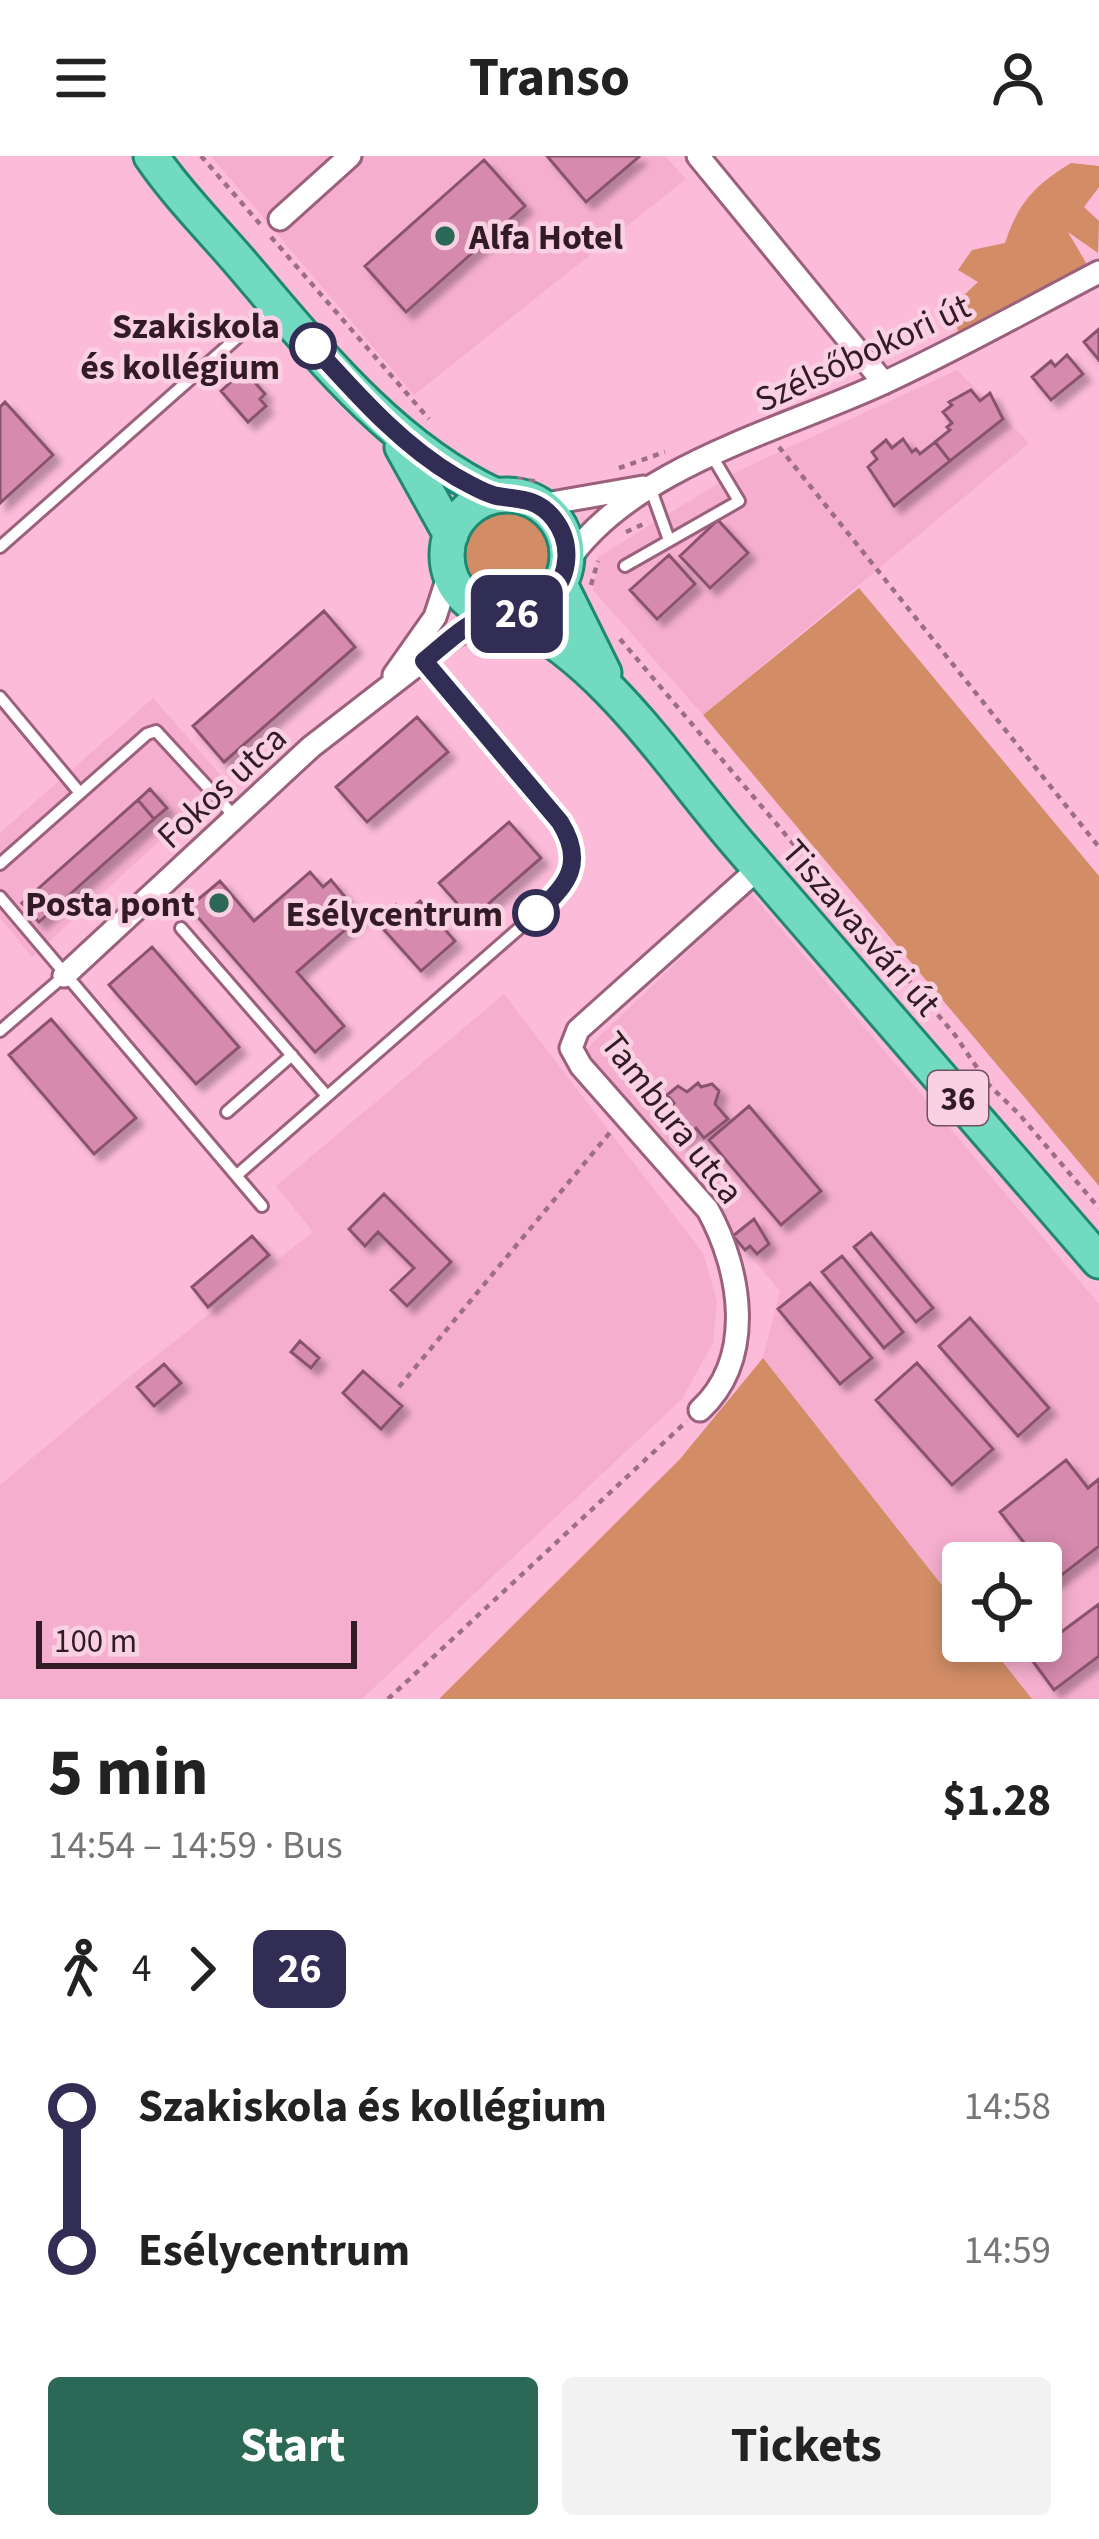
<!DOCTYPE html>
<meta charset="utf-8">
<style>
:root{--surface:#fff;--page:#f2f2f2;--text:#222;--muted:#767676;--accent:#2b6956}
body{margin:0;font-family:"Source Sans 3",sans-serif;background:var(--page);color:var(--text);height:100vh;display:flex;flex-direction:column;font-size:45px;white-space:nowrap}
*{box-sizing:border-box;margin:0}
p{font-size:39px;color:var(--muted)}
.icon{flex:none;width:66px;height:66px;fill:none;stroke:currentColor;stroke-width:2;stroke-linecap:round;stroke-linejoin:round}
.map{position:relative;height:1543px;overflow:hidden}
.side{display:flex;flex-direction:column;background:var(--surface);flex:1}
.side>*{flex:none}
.badge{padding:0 24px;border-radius:18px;font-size:42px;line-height:78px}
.fabs{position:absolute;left:942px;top:1386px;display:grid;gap:24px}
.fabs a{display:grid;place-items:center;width:120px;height:120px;border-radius:12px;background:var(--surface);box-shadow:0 6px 18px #0003;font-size:60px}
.scale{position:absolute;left:36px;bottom:30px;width:321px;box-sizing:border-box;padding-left:12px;border:6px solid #331b26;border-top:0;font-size:33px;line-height:42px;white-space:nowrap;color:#331b26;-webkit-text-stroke:9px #f9d1e2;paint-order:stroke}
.map>.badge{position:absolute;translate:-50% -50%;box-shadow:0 0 0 6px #fff}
.legs{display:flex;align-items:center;gap:18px;height:132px;padding:0 48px;font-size:39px}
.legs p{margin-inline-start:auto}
.summary{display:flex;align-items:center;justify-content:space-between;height:204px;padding:0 48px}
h1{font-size:66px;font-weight:700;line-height:90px}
.cta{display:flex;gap:24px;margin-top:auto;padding:24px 48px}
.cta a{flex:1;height:138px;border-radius:12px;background:var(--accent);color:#fff;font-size:48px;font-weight:700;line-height:138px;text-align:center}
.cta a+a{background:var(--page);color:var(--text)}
ul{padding:0 48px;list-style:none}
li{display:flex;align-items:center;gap:42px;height:144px;font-size:45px}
li i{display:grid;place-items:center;width:18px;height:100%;margin:0 15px;background:currentColor}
li i::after{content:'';width:30px;height:30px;margin:-15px;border:9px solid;border-radius:50%;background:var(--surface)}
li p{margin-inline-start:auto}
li:first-child i{background:linear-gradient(#0000 50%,currentColor 0)}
li:last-child i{background:linear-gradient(currentColor 50%,#0000 0)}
header{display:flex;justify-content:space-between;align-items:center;height:156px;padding:0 48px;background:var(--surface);font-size:54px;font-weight:700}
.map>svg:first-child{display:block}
.built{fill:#f6aecf}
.green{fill:#d28d66}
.building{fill:#d58aae;stroke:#8a526d;stroke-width:3;filter:url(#shadow)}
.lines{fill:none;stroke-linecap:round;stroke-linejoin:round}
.service-casing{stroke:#9a607c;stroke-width:16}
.minor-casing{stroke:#9a607c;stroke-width:27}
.primary-casing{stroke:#208871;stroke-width:39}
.path{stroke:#9d6f84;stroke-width:4.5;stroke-dasharray:6 6;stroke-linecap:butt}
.service{stroke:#fff;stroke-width:10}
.minor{stroke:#fff;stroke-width:21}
.primary{stroke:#73dac2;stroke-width:33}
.line-1-casing{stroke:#fff;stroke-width:27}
.line-1{stroke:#312d55;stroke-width:18}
.poi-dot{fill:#2b6956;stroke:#f9d1e2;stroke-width:4.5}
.stop-1-dot{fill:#fff;stroke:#312d55;stroke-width:6}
.labels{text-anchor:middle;stroke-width:9;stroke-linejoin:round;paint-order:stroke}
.shield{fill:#f9d1e2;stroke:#6e525e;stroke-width:3}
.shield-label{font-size:33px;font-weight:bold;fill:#331b26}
.poi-label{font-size:36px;font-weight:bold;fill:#331b26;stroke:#f9d1e2;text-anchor:start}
.stop-label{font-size:36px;font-weight:bold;fill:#331b26;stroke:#f9d1e2;text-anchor:end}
.street-label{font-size:36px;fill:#331b26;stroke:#f9d1e2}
</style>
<header><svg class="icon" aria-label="menu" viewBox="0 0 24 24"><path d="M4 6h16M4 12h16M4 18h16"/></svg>Transo<svg class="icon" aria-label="person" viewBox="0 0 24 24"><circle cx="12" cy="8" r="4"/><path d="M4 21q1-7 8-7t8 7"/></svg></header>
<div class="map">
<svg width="1099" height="1543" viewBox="0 0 1099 1543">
<defs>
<filter id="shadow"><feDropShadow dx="7" dy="7" stdDeviation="3" flood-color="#0004"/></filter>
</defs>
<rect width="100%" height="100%" fill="#fcbbd9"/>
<!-- built -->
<path class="built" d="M211,0H665L686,23L414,239Z
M957,214L1029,287L703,559L593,434L598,401L740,314Z
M153,542L226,625L32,801L0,762V677Z
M750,736L1099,1148V1543H1032L986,1485H1041V1407H963V1456L763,1202L780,1135L579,900Z
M504,838L703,1097L717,1145L713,1187L682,1243L362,1543H0V1329L123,1226L313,1076L276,1030Z"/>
<!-- green -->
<path class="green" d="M1071,7L1099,10V31L1084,51L1099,65L1098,97L1068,76L1089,112L959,177L950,152L978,126L958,114L972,94L1005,87C1018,47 1035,29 1071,7Z
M459 399a48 48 0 1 1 96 0a48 48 0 1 1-96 0Z
M859,432L1099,720V1030L703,559Z
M763,1202L963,1456V1485H986L1032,1543H439L680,1303Z"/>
<!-- building -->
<path class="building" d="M547,0H638L639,1L586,46Z
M484,4L525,50L406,156L365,110Z
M1099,173V204L1084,186Z
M1067,199L1083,218L1051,244L1032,221L1051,205L1055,210Z
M244,214L265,238L260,243L266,250L248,266L221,235Z
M971,234L980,245L990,237L1003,263L950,305L935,286L950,274L947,271L952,267L943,256L952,249L949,246Z
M5,246L53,299L0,347V251Z
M903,283L912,296L916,293L920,298L935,286L950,305L894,350L868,311L877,303L872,296L886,284L892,292Z
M718,364L748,397L710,432L680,400Z
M669,399L695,428L657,463L630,434Z
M324,455L355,491L224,606L193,570Z
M417,561L448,596L367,666L336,631Z
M150,633L167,652L154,663L138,644Z
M138,644L154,663L39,766L22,747Z
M509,666L541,702L471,763L439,727Z
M310,716L323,731L331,724L361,760L297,816L344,870L315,896L189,751L220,725L254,765Z
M420,745L455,785L421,815L377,766L396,749L404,758Z
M152,791L239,891L196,928L109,829Z
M51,863L136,962L94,998L9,899Z
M698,927L701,931L712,928L719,935L715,948L728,963L704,982L696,972L680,985L659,960L674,947L667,939L678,930L687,936Z
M749,950L821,1035L781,1069L709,984Z
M384,1038L451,1106L407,1150L391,1134L414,1112L378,1076L365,1090L349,1073Z
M754,1063L769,1088L757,1098L750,1090L745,1094L733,1080Z
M871,1077L933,1152L916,1166L854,1091Z
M252,1080L269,1099L208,1151L192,1131Z
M842,1100L903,1176L884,1192L822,1116Z
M810,1127L872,1202L840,1228L778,1153Z
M970,1162L1049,1252L1018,1280L939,1190Z
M300,1185L319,1202L311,1212L291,1196Z
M917,1207L993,1293L952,1329L876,1244Z
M164,1208L181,1227L154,1250L137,1231Z
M363,1215L402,1250L381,1273L343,1237Z
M1066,1304L1088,1332L1099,1323V1390L1054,1425L1000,1356Z
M1099,1448V1500L1054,1534L1029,1500Z"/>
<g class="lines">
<!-- service casing -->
<g class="service-casing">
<path id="service" d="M650,331L669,384
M0,391L273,150
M625,410L739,345L712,300
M0,541L80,637
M0,708L147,578L156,575L235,661
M0,741L262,1050
M181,772L327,940
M0,875L64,820
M227,956L292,899
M237,1019L554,742C574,715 578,695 560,666L424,505"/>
</g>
<!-- minor casing -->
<g class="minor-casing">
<path id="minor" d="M698,0L884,227
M280,63L350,0
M540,349L643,331
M566,408C628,313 778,275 879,229C954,195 1026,154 1099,116
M394,519L435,461L450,415
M64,820L311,591L453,481L495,458
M700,1254C756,1202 741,1114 708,1054L581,910L571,892L578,874L759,712"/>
</g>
<!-- primary casing -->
<g class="primary-casing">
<path id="primary" d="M151,0C177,38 210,71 240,106C315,194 390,290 496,340
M402,291L451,379
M447 399a60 60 0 1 1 120 0a60 60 0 1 1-120 0Z
M560,428L604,517
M510,459C608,507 670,609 740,690C860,828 979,967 1099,1105"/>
</g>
<!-- path -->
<path class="path" d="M201,0L260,68
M271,81L429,263
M779,291L1099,691
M619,312L665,296
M517,323L541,326
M626,376L648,366
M591,429L598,405
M620,483L955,879L988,928L1019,958L1099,1052
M399,1231L612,974
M388,1543L687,1265"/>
<!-- service -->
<use href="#service" class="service"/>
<!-- minor -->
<use href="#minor" class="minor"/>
<!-- primary -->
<use href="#primary" class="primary"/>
</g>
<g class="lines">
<!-- line-1 casing -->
<g class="line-1-casing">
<path id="line-1" d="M313,190C356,237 400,288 456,321C467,327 485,338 497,340C521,344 538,342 554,363C572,386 570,418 551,439C534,459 514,453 492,459C467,465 444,489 424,505L560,666C585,706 569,729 536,757"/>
</g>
<!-- line-1 -->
<use href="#line-1" class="line-1"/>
</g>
<!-- markers -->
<g class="poi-dot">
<circle cx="445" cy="80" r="12"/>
<circle cx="219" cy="747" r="12"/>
</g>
<g class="stop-1-dot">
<circle cx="313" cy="190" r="21"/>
<circle cx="536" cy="757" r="21"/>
</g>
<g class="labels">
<!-- shield labels -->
<rect class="shield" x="928" y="915" width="60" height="54" rx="9"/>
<g class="shield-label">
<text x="958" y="954">36</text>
</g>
<!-- poi labels -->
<g class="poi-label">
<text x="469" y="93">Alfa Hotel</text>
<text x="195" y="760" text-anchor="end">Posta pont</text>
</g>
<!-- stop labels -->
<g class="stop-label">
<text x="280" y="182">Szakiskola<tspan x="280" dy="41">és kollégium</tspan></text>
<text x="503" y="770">Esélycentrum</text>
</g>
<!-- street labels -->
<g class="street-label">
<text transform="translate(862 196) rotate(-25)" y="13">Szélsőbokori út</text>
<text transform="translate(221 630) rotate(-43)" y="13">Fokos utca</text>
<text transform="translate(862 771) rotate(49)" y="13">Tiszavasvári út</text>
<text transform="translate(673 961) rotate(52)" y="13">Tambura utca</text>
</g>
</g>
</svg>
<div class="fabs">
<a><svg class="icon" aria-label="locate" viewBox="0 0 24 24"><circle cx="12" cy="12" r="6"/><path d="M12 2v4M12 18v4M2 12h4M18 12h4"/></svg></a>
</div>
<div class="scale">100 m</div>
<b class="badge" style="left:517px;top:458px;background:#312d55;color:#fff">26</b>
</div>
<section class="side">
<div class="summary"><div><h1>5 min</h1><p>14:54 – 14:59 · Bus</p></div><b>$1.28</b></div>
<div class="legs"><svg class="icon" aria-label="walk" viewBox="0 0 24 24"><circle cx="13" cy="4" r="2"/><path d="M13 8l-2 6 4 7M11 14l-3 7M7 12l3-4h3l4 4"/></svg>4<svg class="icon" aria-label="forward" viewBox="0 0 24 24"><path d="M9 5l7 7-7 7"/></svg><b class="badge" style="background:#312d55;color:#fff">26</b></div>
<ul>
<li><i style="color:#312d55"></i><b>Szakiskola és kollégium</b><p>14:58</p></li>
<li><i style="color:#312d55"></i><b>Esélycentrum</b><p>14:59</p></li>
</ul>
<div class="cta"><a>Start</a><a>Tickets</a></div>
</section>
